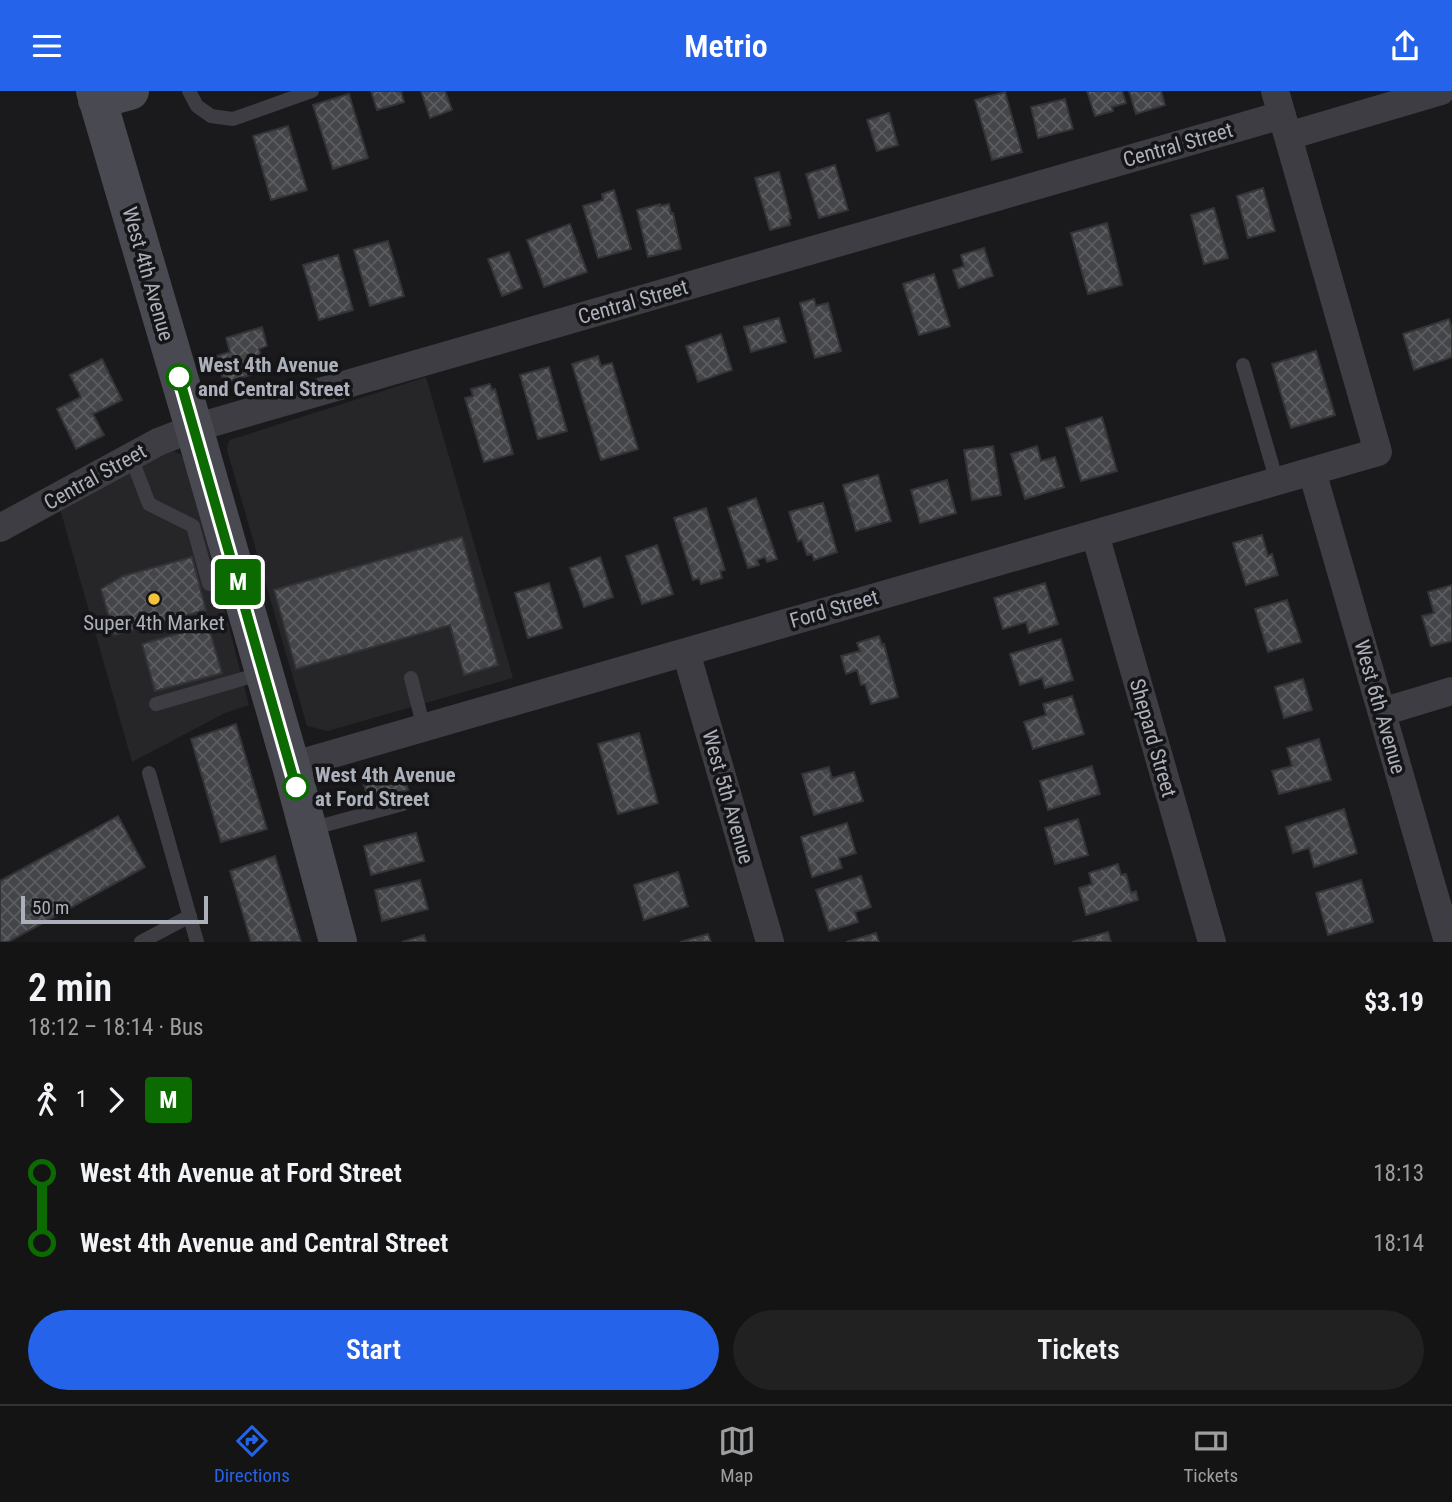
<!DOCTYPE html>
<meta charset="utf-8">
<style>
:root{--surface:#141415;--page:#212122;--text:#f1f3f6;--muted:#9d9ea0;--line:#333334;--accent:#2563eb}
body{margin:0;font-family:"Roboto Condensed",sans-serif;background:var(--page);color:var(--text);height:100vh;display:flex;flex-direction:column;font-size:26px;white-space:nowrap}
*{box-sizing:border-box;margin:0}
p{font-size:23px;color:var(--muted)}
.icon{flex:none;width:38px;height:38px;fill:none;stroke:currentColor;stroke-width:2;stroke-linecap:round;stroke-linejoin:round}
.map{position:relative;height:851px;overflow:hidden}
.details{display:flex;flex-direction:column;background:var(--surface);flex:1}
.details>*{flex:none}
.badge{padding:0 14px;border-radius:5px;font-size:24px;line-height:46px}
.scale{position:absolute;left:21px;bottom:18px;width:187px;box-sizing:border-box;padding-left:7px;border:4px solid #acb0bb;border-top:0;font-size:19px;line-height:24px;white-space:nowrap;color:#acb0bb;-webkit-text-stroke:5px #151517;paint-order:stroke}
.map>.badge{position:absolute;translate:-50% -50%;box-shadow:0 0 0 4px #fff}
.legs{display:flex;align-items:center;gap:10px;height:77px;padding:0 28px;font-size:23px}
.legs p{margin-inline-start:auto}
.headline{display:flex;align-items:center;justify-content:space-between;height:119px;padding:0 28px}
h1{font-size:38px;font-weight:600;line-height:52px}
.cta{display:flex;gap:14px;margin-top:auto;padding:14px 28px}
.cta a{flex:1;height:80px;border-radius:42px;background:var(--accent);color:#fff;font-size:28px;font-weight:600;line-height:80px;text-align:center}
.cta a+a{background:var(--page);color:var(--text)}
ul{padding:0 28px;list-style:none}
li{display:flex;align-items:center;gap:24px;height:70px;font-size:26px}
li i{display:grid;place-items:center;width:10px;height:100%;margin:0 9px;background:currentColor}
li i::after{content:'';width:18px;height:18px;margin:-9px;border:5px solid;border-radius:50%;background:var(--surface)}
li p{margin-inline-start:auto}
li:first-child i{background:linear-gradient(#0000 50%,currentColor 0)}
li:last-child i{background:linear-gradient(currentColor 50%,#0000 0)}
header{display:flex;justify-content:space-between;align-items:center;height:91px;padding:0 28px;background:var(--accent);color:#fff;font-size:32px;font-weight:600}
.dock{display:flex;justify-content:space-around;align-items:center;height:98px;border-top:2px solid var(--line);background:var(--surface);font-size:19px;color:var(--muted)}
.dock a{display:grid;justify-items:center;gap:4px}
.dock .current{color:var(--accent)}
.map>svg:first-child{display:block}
.built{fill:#262629}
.building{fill:url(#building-cross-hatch);stroke:#343438;stroke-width:2}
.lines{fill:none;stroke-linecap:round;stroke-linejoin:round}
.lane{stroke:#3d3d43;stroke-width:14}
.street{stroke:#3d3d43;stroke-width:28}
.secondary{stroke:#494a51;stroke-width:38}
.line-1-casing{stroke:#fff;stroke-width:16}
.line-1{stroke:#0c6b00;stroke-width:10}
.stop-1-dot{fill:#fff;stroke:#0c6b00;stroke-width:3.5}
.poi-dot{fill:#f3c33b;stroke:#151517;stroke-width:2.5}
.labels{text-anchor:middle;stroke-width:7;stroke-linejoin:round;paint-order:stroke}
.street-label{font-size:21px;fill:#acb0bb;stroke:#151517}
.stop-label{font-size:21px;font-weight:bold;fill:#acb0bb;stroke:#151517;text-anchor:start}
.poi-label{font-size:21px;fill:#acb0bb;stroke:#151517}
</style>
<header><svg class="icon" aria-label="menu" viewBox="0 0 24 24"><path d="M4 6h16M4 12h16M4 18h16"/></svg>Metrio<svg class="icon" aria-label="share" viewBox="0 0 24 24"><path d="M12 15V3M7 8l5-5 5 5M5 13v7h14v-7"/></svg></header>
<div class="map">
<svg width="1452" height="851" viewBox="0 0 1452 851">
<defs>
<pattern id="building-cross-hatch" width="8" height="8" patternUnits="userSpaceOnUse" patternTransform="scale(1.75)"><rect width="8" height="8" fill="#444549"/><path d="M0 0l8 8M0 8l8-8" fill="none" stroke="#5c5d61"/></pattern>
</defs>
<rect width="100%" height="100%" fill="#1a1a1c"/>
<!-- built -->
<path class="built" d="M426,286L513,587L328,640L307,635L227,359L228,352L230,349Z
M174,360L181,364L186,369L249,614L225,622L132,671L60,418L167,361Z"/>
<!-- building -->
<path class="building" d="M371,0H401L404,11L377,19Z
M421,0H445L452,19L430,27Z
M1087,0H1122L1126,12L1112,16L1113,20L1095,25Z
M1129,0H1161L1165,14L1136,23Z
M1005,1L1022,61L992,69L975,9Z
M349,3L368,67L333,78L313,14Z
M1065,8L1073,38L1038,47L1031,16Z
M889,22L898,54L877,60L867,29Z
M288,35L307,99L271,109L253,45Z
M835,74L848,119L819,127L806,83Z
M779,81L791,127L789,128L790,134L770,139L755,87Z
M1263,97L1275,140L1248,147L1237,105Z
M614,99L631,158L598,167L583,115L603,109L602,103Z
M660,113V115L669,113L671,123L673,122L681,158L648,166L637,119Z
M1214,117L1228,167L1204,173L1191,124Z
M1107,132L1122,194L1088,203L1071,142Z
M570,133L587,181L544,196L527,149Z
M388,150L404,205L370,215L354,159Z
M984,157L993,185L959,197L953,179L964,175L961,164Z
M509,161L522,197L502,205L488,168Z
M338,164L353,219L319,229L303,174Z
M934,183L950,235L919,244L903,193Z
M814,208L816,215L828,212L841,260L815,267L800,212Z
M779,227L786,251L751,261L744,236Z
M1449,228L1452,238V266L1414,279L1403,243Z
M262,236L267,255L259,258L266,279L224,292L216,265L230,261L226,247Z
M721,243L732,279L698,291L686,255Z
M1316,260L1335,324L1291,337L1272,273Z
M598,265L601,275L612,272L638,358L601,369L572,273Z
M102,268L122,309L93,323L104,344L76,358L57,318L81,306L70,284Z
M549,276L567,340L538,348L520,284Z
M490,293L492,299L495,298L513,363L484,371L465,307L473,305L471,298Z
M1102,326L1117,380L1081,390L1066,337Z
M993,355L1001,404L972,409L964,359Z
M1037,355L1041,370L1055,366L1064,396L1025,408L1011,363Z
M878,384L891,430L856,440L843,394Z
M947,389L956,422L920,432L911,399Z
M756,407L777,468L767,471L765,466L757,469L759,474L748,477L728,417Z
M823,412L837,461L814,469L812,463L807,464L802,449L798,450L789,421Z
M706,417L725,479L720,480L722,487L701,493L699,487L693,489L674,427Z
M1262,444L1268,465L1272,463L1278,484L1246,494L1233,452Z
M462,446L498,574L464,584L450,534L296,578L274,499Z
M657,454L673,503L642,513L626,465Z
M192,466L206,519L114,544L101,498L123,485Z
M600,466L613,506L584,516L570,477Z
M549,492L562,537L528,547L515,502Z
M1045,492L1058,533L1029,542L1026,531L1003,538L994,507Z
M1452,494V550L1431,555L1422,525L1434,522L1428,501Z
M1287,509L1301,551L1268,561L1255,518Z
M208,534L222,582L155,600L142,553Z
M879,545L882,554L884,553L898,606L871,613L865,593L861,594L857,579L846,583L841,565L860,560L857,552Z
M1061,548L1073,589L1045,597L1042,587L1020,594L1010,563Z
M1303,588L1312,619L1284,627L1275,596Z
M1072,605L1084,643L1033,658L1024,631L1046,624L1043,613Z
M236,633L267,738L221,751L191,648Z
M639,642L658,712L618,723L598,653Z
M1319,648L1331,689L1279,703L1272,680L1292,675L1287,657Z
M1092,675L1100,703L1048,719L1040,690Z
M829,676L832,687L854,681L863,710L814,724L802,683Z
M404,683L408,699L369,710L364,694Z
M1344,718L1357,762L1314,776L1309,757L1293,762L1286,736Z
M118,725L145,776L8,851H0V790Z
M1078,728L1088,764L1055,773L1045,737Z
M847,732L856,762L839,767L842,777L812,786L801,746Z
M416,742L424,770L371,784L364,755Z
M275,765L301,851H251L230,780Z
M1118,773L1121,784L1126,783L1131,802L1136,800L1138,809L1086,824L1079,797L1092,793L1089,782Z
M678,781L688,815L644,829L634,794Z
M861,785L871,816L855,821L858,831L829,840L816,799Z
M420,789L428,818L382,830L375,799Z
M1361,789L1373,831L1328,844L1316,802Z
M1108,841L1111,851H1072Z
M876,842L879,851H846Z
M708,843L711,851H680Z
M424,844L426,851H402Z"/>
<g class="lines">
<!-- lane -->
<path class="lane" d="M189,0L197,15L211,25L233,28L312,0
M1243,274L1277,391
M131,366L149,413L193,435L209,493
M411,587L424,637
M156,613L263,582
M149,682L197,851
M310,738L403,713
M141,851L190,825"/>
<!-- street -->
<path class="street" d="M1288,45L1441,0
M1312,380L1448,851
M0,437L158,351L194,337L1282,24
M1095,443L1212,851
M686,561L770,851
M1382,621L1452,600
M291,675L1378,361L1275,0"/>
<!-- secondary -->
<path class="secondary" d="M95,0L194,337L291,675L338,851
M97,9L130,0"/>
</g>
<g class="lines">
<!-- line-1 casing -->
<g class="line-1-casing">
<path id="line-1" d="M179,286L296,696"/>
</g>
<!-- line-1 -->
<use href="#line-1" class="line-1"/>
</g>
<!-- markers -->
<g class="stop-1-dot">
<circle cx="179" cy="286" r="12"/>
<circle cx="296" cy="696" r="12"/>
</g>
<circle class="poi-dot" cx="154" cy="508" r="7"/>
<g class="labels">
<!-- street labels -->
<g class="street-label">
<text transform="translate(1178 54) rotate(-16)" y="7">Central Street</text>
<text transform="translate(148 183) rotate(74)" y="7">West 4th Avenue</text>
<text transform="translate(633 211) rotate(-16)" y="7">Central Street</text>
<text transform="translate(95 386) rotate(-29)" y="7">Central Street</text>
<text transform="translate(834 518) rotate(-16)" y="7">Ford Street</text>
<text transform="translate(1380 616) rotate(74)" y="7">West 6th Avenue</text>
<text transform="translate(1153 647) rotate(74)" y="7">Shepard Street</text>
<text transform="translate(728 706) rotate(74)" y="7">West 5th Avenue</text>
</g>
<!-- stop labels -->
<g class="stop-label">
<text x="198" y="281">West 4th Avenue<tspan x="198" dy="24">and Central Street</tspan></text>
<text x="315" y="691">West 4th Avenue<tspan x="315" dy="24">at Ford Street</tspan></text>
</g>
<!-- poi labels -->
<g class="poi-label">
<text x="154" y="539">Super 4th Market</text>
</g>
</g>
</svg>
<div class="scale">50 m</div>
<b class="badge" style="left:238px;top:491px;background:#0c6b00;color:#fff">M</b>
</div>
<section class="details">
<div class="headline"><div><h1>2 min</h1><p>18:12 – 18:14 · Bus</p></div><b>$3.19</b></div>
<div class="legs"><svg class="icon" aria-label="walk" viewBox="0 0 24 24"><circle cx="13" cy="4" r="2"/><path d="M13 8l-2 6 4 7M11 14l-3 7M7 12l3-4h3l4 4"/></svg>1<svg class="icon" aria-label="forward" viewBox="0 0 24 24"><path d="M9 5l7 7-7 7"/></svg><b class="badge" style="background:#0c6b00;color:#fff">M</b></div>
<ul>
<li><i style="color:#0c6b00"></i><b>West 4th Avenue at Ford Street</b><p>18:13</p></li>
<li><i style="color:#0c6b00"></i><b>West 4th Avenue and Central Street</b><p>18:14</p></li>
</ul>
<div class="cta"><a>Start</a><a>Tickets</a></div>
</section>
<nav class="dock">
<a class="current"><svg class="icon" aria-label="directions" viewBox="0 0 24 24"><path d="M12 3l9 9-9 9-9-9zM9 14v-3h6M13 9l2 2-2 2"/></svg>Directions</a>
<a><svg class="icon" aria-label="map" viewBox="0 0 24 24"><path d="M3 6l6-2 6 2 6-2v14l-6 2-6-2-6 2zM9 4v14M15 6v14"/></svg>Map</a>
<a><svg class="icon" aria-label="tickets" viewBox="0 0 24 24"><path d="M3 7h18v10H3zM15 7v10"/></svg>Tickets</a>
</nav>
